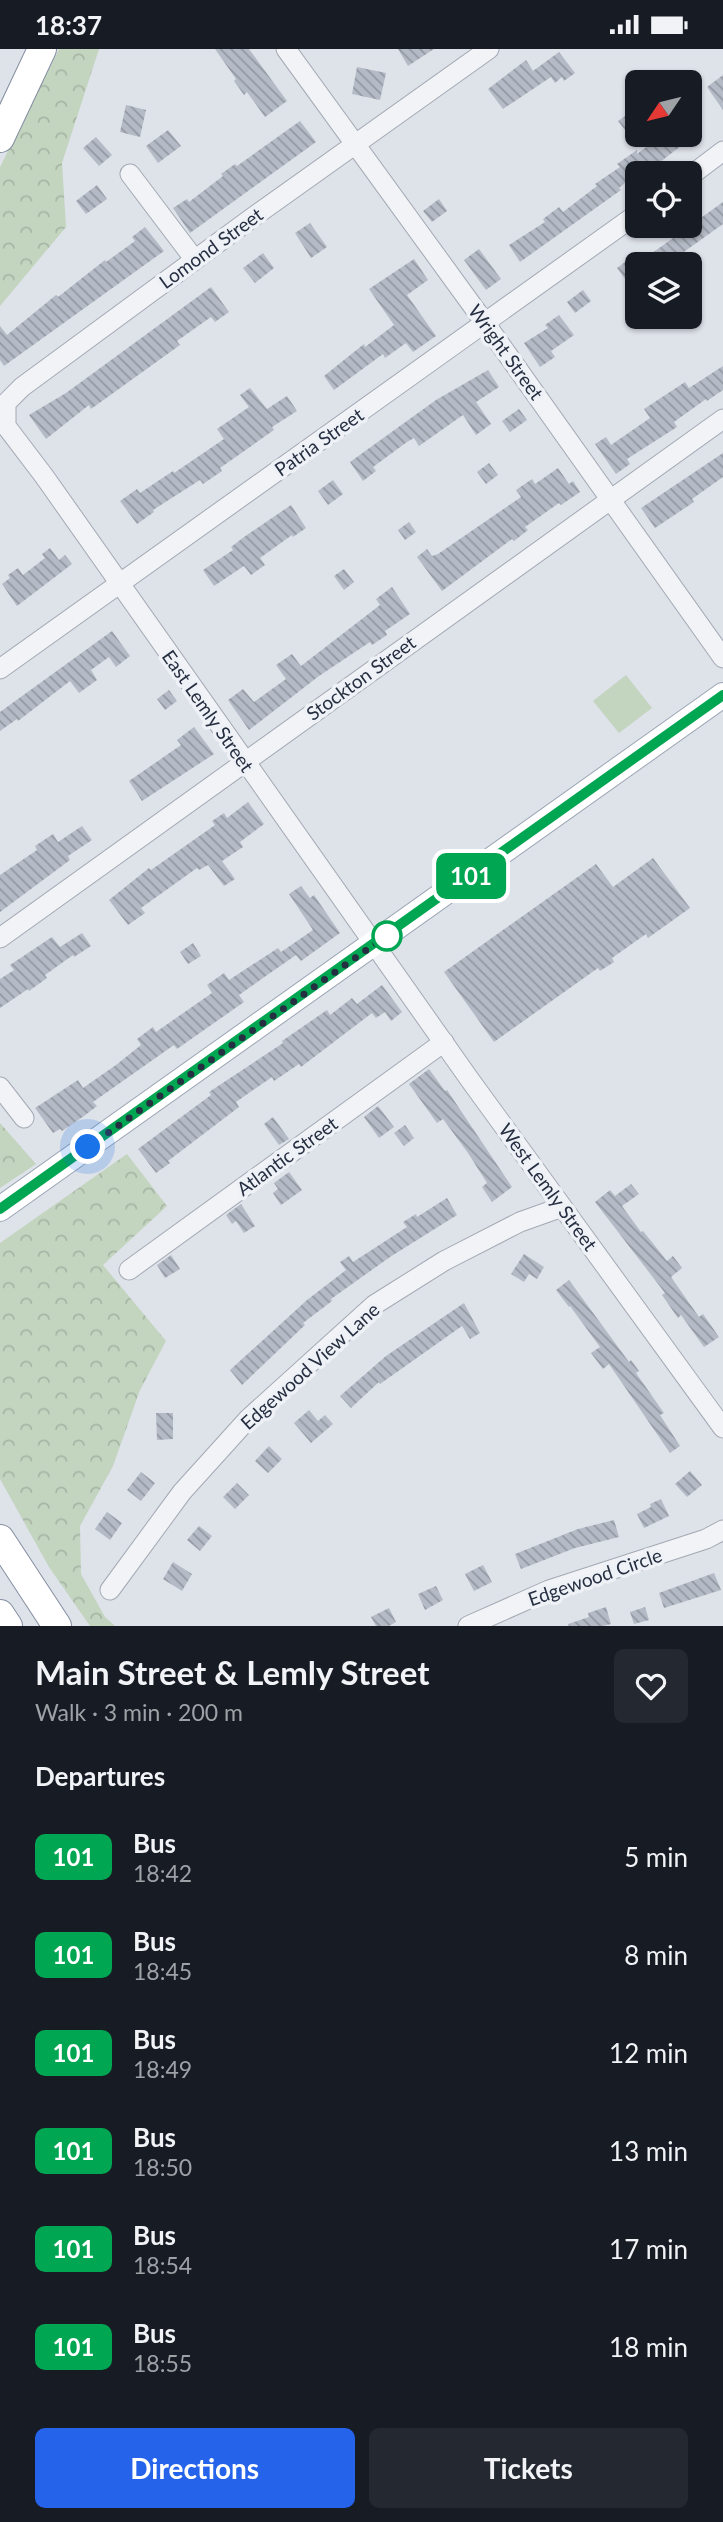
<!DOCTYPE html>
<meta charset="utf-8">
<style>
:root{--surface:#171b24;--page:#242831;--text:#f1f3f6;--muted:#9ea1a6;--accent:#2563eb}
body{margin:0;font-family:Lato,sans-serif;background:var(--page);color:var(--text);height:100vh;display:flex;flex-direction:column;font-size:26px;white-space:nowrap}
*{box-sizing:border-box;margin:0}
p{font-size:23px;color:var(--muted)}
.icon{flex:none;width:38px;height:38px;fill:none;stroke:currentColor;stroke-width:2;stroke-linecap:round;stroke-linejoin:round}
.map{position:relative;height:1577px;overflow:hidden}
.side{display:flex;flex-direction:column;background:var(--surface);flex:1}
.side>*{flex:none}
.badge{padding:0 14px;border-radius:10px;font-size:24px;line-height:46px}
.needle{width:46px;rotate:235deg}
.buttons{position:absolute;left:625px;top:21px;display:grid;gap:14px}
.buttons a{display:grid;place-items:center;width:77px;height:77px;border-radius:10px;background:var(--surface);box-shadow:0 2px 5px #0004;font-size:35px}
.you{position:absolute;width:35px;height:35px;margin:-18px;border:5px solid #fff;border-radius:50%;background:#1a73e8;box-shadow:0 0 0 10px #1a73e833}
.map>.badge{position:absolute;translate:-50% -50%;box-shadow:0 0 0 4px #fff}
h2{padding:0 35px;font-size:26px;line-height:63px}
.round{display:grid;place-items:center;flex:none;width:74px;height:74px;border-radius:10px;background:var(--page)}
.headline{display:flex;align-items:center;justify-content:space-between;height:119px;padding:0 35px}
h1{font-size:33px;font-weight:700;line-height:52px}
.action{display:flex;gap:14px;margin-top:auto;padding:14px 35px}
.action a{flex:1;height:80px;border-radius:10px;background:var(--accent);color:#fff;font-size:28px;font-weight:700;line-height:80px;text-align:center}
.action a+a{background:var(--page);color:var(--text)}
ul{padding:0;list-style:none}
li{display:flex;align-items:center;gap:21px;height:98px;padding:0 35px}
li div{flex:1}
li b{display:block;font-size:26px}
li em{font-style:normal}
li .badge{min-width:77px;font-weight:700;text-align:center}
.status{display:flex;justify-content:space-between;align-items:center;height:49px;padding:0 35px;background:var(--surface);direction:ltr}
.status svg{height:19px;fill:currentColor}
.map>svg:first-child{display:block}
.grass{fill:#c3d4bf}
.forest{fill:url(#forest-crowns)}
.building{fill:url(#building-back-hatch)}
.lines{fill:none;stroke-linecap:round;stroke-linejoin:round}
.minor-casing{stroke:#a3a9b3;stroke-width:21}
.major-casing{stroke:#9ca6b6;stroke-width:26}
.highway-casing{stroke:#848ea1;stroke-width:30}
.minor{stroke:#f1f3f7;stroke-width:19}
.major{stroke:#fff;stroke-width:24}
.highway{stroke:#fff;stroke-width:28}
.line-casing{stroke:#fff;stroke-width:16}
.line{stroke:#00a651;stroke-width:10}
.walk{stroke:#262f41;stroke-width:7;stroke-dasharray:0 12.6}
.stop-dot{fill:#fff;stroke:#00a651;stroke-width:3.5}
.labels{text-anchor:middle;stroke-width:7;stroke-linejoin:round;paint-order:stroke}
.street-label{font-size:19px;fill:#262f41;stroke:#eef1f6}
</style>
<div class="status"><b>18:37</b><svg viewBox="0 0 49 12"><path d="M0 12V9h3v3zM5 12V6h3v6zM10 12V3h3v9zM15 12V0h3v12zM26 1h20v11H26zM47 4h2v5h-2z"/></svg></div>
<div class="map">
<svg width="723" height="1577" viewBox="0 0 723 1577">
<defs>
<pattern id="forest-crowns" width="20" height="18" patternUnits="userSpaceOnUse" patternTransform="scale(1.75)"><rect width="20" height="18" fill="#c3d4bf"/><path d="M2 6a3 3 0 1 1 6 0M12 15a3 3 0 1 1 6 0" fill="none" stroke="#a7b6a5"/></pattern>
<pattern id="building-back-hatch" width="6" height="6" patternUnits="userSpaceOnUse" patternTransform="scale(1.75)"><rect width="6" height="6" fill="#b5bbc6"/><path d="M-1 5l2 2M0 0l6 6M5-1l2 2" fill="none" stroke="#9398a2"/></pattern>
</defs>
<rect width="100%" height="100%" fill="#dee2e9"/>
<!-- grass -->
<path class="grass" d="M626,626L652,659L619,684L593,652Z"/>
<!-- forest -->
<path class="forest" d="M59,0H99L62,114L66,178L0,257V118Z
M0,1074L36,1115L0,1139Z
M127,1105L167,1157L103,1216L166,1292L140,1341L113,1417L80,1477L81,1525L105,1568L115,1577H90L49,1518L0,1430V1194Z"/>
<!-- building -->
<path class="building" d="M215,0H249L287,52L265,68L247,43L244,46L234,32L236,30Z
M398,0H434L408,17Z
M559,3L575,24L564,32L562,28L555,34L551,28L503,60L488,40L526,11L533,22Z
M357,18L386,24L380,51L352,45Z
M723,26V61L707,38Z
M126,56L146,61L140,88L120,83Z
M632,62L637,69V97L618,72Z
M300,72L316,93L190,184L173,159L187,150L189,153L223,127L221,125L235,115L237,117Z
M168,81L181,97L158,114L146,97Z
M670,86H695L655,117L653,114L637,124L619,139L621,141L520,213L509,196L545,173L543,170L559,158L563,163L597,137L595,135L620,118L617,115L637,101V105L658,89L660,93Z
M96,88L112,106L99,117L83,99Z
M97,136L107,150L86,165L76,152Z
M439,150L447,162L432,173L423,162Z
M723,153V175L667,215H637V246L617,219L632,208L637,215Z
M310,174L327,198L311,209L295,184Z
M145,178L164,202L4,317L0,311V277L7,286L56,246L58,248L105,211L106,213L135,192L132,188Z
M479,200L501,230L486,241L464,211Z
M263,204L274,219L255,234L243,219Z
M414,210L428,231L407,246L436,287L413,303L406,294L385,309L383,305L334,341L324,327L364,295L365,298L394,276L369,240Z
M211,238L229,263L215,273L211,268L177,292L180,296L91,360L89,356L46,390L29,366L66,344Z
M583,241L591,252L575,264L567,253Z
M559,266L574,286L551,302L555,308L540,318L524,294L548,279L545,276Z
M723,317V341L707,352L706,350L674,373L677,378L627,410L630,415L616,425L595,395L606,388L611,396L650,369L644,360L685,333L689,339Z
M488,321L499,338L476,353L491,375L476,386L463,366L419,397L414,389L407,393L373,418L376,422L363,432L350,413L436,351Z
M250,339L267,360L287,347L297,362L272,378L274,381L220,419L222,422L203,435L200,431L153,461L154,463L137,475L120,452L137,440L140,444L173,422L174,424L224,390L217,380L249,358L240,346Z
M519,360L527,371L510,383L502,372Z
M723,404V428L692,450L694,453L655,479L641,459Z
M489,414L498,426L486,435L477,423Z
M558,419L569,435L573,432L580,443L561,456L559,454L525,478L528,481L514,492L512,490L442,542L417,508L427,500L432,507L438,505L521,448L516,441L532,430L535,435Z
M333,431L343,445L328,456L318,442Z
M291,456L306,479L293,488L292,486L260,509L265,516L251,526L244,517L214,537L203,521L233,501L231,498L244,488Z
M409,473L416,483L405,491L398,481Z
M50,499L59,511L65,506L72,515L17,557L2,535L10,529L8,526L18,519L23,526L45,509L42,505Z
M344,520L354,533L344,541L334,527Z
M392,538L410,565L385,582L387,586L372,596L370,593L319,627L249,681L228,651L243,640L254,653L286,630L276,616L292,605L301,617L380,556L376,550Z
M112,582L130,607L116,618L109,608L91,621L97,631L79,644L70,632L18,672L17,670L0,682V663Z
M169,641L177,652L165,661L157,650Z
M194,678L214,705L142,752L129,732L181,696L177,691Z
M248,753L264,775L240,793L243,798L222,812L235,830L224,837L208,816L199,821L197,819L141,859L145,864L128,876L109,851L149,819L151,821L215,776L212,772L224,764L227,769Z
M82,777L92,791L68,807L70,811L0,863V826L37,801L35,797L53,785L58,793Z
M653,809L690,859L648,889L646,885L612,909L614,913L600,922L598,919L494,993L444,923L596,815L613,838Z
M301,837L310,849L314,846L340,884L301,912L296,906L263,929L239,946L244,953L177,1000L174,996L93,1053L97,1057L84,1067L62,1082L60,1080L53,1084L35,1059L78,1031L83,1039L116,1016L141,996L137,990L153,978L156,983L212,944L207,936L224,924L229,931L278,899L281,903L313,881L289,845Z
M82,884L91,897L74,908L73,906L45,926L47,929L29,942L28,940L0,959V930L14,921L10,916L52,888L60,898Z
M193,894L201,907L188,915L180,903Z
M382,936L402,963L391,972L385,963L376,969L372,964L301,1018L299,1015L274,1032L272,1028L236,1053L239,1058L168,1112L170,1114L156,1124L138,1100L211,1046L209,1043L283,994L282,992L327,961L330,966L352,949L357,955Z
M429,1020L445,1042L447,1041L512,1138L492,1153L482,1138L487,1134L468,1104L443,1070L437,1074L409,1035Z
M378,1057L394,1078L379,1089L364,1068Z
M273,1068L289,1090L279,1096L264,1075Z
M405,1076L414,1089L404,1097L394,1084Z
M289,1123L302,1141L281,1156L273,1144L278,1140L274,1134Z
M631,1135L639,1145L622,1157L641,1183L643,1182L667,1212L673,1207L682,1219L671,1228L699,1268L703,1265L719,1288L704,1298L681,1266L678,1269L662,1246L665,1244L595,1153L610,1141L615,1147Z
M447,1149L457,1166L390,1208L331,1250L332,1252L303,1274L305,1276L242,1336L230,1321L307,1251L346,1221L340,1213L349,1207L353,1213L407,1178L403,1173L416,1165L417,1168Z
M241,1155L255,1177L244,1184L236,1172L232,1175L226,1166Z
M524,1205L544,1218L537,1230L529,1225L524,1233L511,1225Z
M171,1206L180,1220L165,1229L157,1216Z
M569,1231L629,1313L631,1311L639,1322L636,1324L664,1364L660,1366L680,1397L670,1404L609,1315L603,1320L591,1304L600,1298L570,1257L569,1258L556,1241Z
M464,1254L480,1284L470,1290L462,1277L380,1335L379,1333L351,1359L340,1347L386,1307Z
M309,1361L318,1372L325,1366L333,1375L311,1394L294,1374Z
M156,1364H173V1390L157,1391Z
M269,1397L282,1410L268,1424L255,1412Z
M690,1422L702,1436L687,1448L675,1435Z
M141,1423L155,1434L141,1452L127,1441Z
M237,1434L249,1446L235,1460L223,1448Z
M661,1450L669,1467L644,1479L637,1465L651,1458L650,1455Z
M107,1463L122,1474L110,1491L95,1480Z
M614,1471L619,1488L575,1499L521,1520L515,1505L578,1480Z
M199,1477L212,1487L200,1502L187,1491Z
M173,1513L192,1525L182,1542L163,1530Z
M483,1516L492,1533L474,1542L465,1525Z
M714,1524L721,1541L664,1559L659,1544Z
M436,1537L443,1551L425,1561L418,1545Z
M606,1558L611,1575L603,1577H569L568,1575L589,1568L588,1564Z
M645,1558L649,1571L634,1575L630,1563Z
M389,1559L396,1573L389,1577H376L371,1568Z"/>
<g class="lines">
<!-- minor casing -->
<g class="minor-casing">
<path id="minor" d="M286,0L485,274L723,609
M489,0L249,171L22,338L6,354V377L44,427L470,1031L723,1379
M130,125L195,211
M690,127L723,102
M0,620L637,165
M0,889L723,370
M0,1038L24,1069
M129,1221L444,993
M110,1541L182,1443L248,1370L374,1256L444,1212L520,1173L562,1158
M468,1577L549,1541L706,1490L723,1481"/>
</g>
<!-- major casing -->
<g class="major-casing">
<path id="major" d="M0,1160L723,646"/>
</g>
<!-- highway casing -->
<g class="highway-casing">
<path id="highway" d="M0,89L42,0
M0,1490L57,1577
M0,1565L8,1577"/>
</g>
<!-- minor -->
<use href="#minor" class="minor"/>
<!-- major -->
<use href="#major" class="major"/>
<!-- highway -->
<use href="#highway" class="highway"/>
</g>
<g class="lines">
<!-- line casing -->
<g class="line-casing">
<path id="line" d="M0,1160L723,646"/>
</g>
<!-- line -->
<use href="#line" class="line"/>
<!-- walk -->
<path class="walk" d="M88,1098L396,880L387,887"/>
</g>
<!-- markers -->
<circle class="stop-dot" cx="387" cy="887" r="14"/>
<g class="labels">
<!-- street labels -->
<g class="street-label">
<text transform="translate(211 199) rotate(-36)" y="7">Lomond Street</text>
<text transform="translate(506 303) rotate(54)" y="7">Wright Street</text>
<text transform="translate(319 393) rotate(-35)" y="7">Patria Street</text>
<text transform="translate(361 629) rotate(-36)" y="7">Stockton Street</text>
<text transform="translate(208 662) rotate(55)" y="7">East Lemly Street</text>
<text transform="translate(287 1107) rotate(-36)" y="7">Atlantic Street</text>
<text transform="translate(548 1138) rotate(54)" y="7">West Lemly Street</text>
<text transform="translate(310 1317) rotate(-42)" y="7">Edgewood View Lane</text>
<text transform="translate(595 1528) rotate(-19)" y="7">Edgewood Circle</text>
</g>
</g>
</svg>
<div class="buttons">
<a><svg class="needle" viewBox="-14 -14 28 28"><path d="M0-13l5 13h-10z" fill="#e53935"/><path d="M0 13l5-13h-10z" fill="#9ea1a6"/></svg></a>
<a><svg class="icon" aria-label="locate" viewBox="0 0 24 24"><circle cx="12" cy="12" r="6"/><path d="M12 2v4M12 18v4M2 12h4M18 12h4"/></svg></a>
<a><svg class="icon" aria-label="layers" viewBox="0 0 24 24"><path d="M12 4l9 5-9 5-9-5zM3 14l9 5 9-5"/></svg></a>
</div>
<div class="you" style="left:88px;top:1098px"></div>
<b class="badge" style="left:471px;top:827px;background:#00a651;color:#fff">101</b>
</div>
<section class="side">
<div class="headline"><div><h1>Main Street &amp; Lemly Street</h1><p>Walk · 3 min · 200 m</p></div><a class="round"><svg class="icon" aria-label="heart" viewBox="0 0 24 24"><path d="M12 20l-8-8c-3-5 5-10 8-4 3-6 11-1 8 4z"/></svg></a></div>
<h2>Departures</h2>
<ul>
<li><span class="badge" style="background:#00a651;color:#fff">101</span><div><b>Bus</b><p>18:42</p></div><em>5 min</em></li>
<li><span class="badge" style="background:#00a651;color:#fff">101</span><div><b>Bus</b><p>18:45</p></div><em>8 min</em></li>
<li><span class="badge" style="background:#00a651;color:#fff">101</span><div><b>Bus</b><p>18:49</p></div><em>12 min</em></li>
<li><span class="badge" style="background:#00a651;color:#fff">101</span><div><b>Bus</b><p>18:50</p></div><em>13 min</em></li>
<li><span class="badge" style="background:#00a651;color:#fff">101</span><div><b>Bus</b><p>18:54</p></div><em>17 min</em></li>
<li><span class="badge" style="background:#00a651;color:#fff">101</span><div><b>Bus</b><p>18:55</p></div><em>18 min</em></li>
</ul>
<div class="action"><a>Directions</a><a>Tickets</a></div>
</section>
